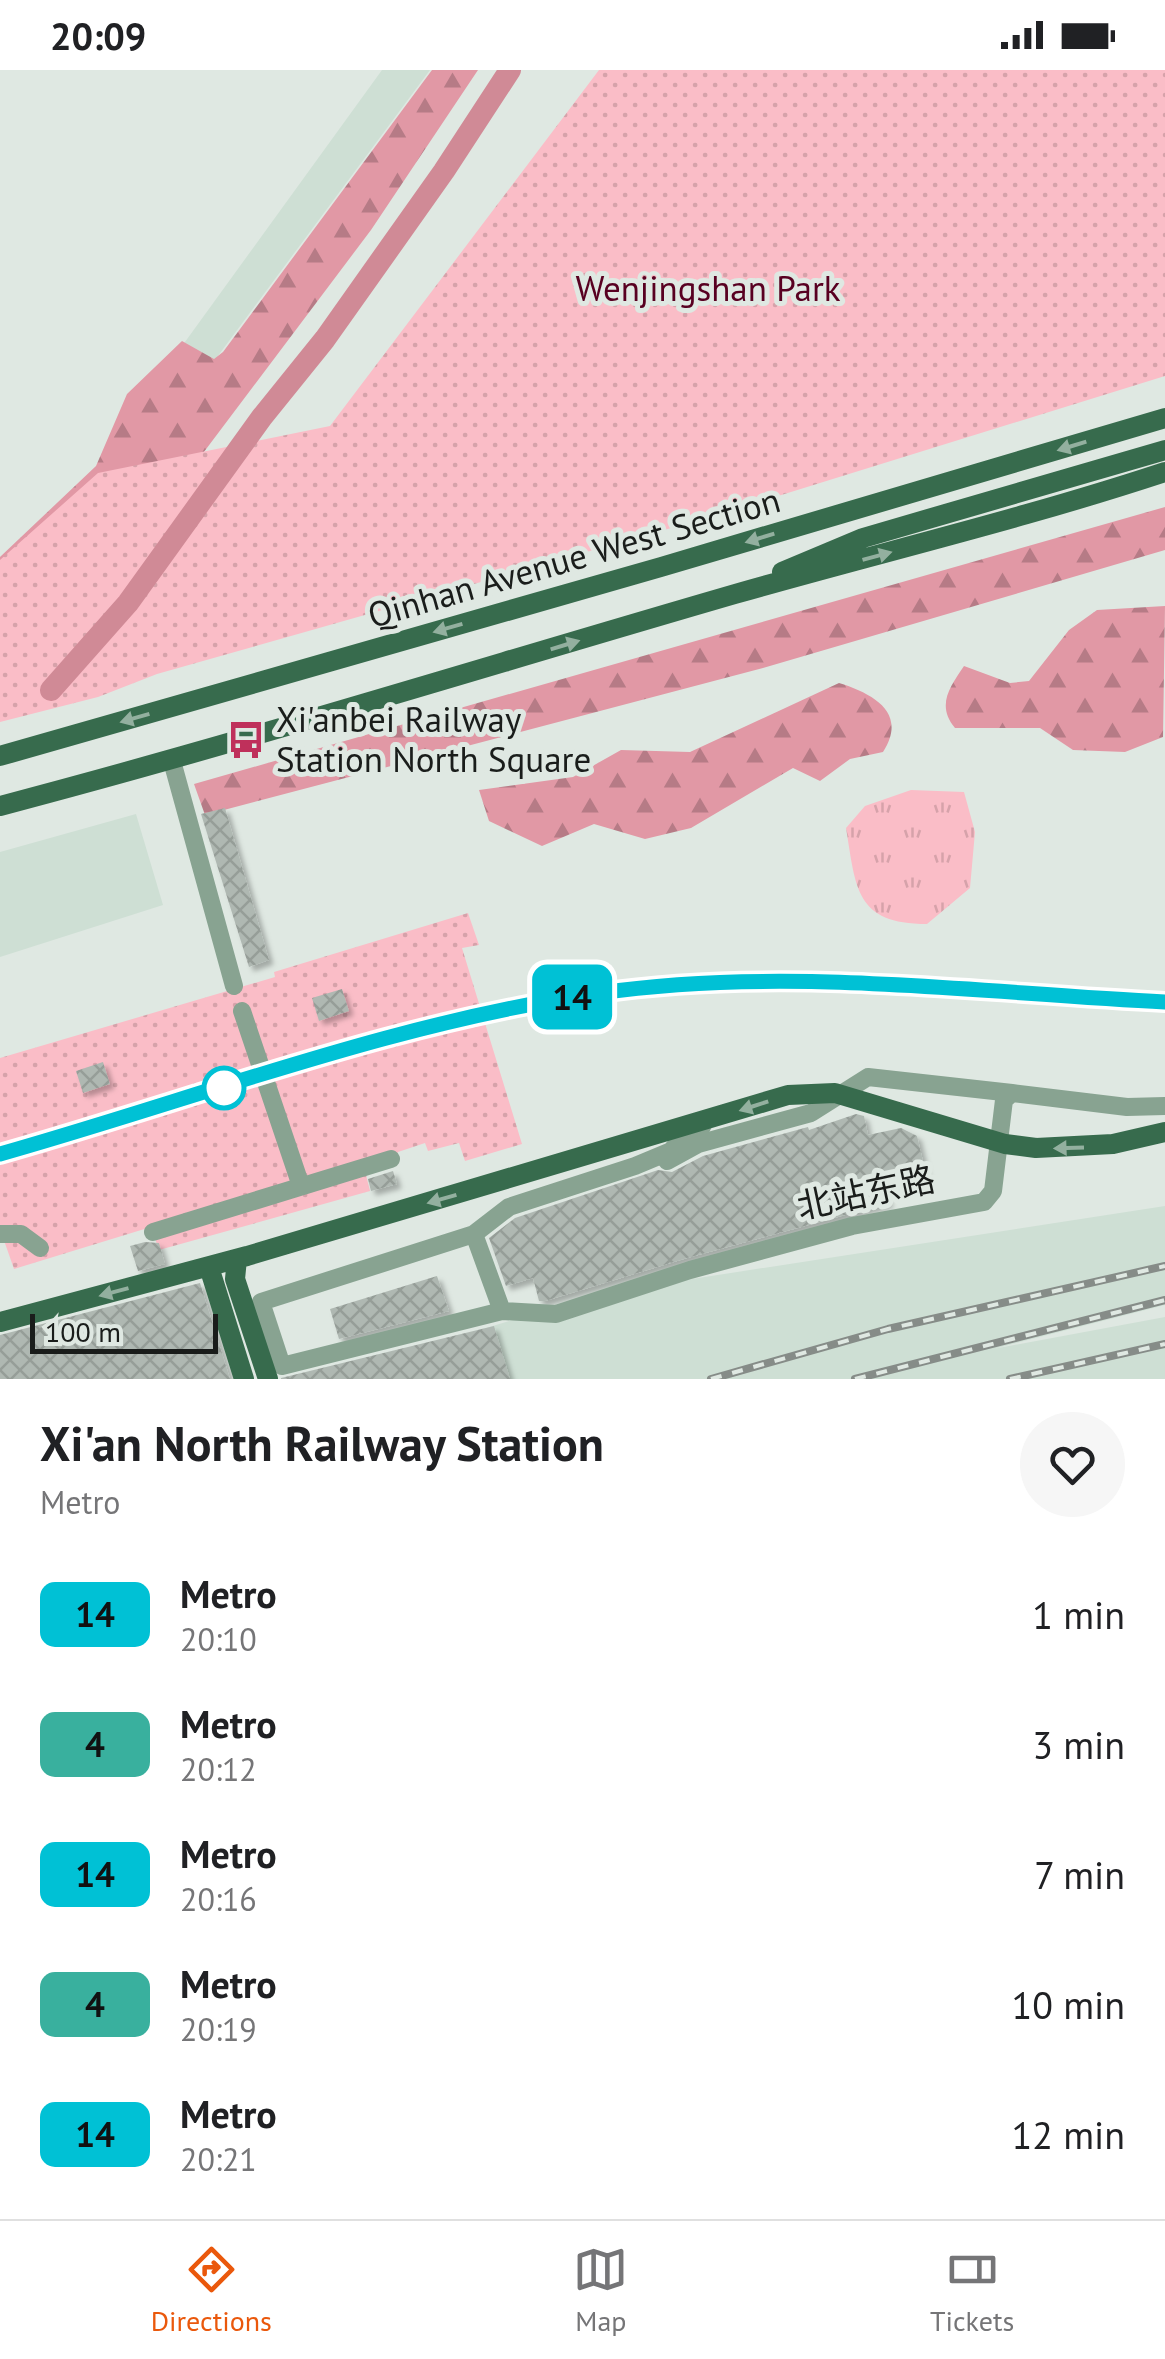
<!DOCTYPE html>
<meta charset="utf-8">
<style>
:root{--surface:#fff;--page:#f6f6f6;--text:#202124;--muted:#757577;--line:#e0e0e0;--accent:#ea580c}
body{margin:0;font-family:"PT Sans","Noto Sans SC",sans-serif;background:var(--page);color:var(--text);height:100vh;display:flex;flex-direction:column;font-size:38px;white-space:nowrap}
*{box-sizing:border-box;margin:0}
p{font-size:32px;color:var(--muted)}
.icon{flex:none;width:55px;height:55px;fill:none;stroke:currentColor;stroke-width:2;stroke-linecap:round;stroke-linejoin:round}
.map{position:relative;height:1309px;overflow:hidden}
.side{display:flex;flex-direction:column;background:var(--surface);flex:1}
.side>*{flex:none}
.badge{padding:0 20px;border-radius:15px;font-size:35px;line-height:65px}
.scale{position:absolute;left:30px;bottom:25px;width:188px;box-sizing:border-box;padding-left:10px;border:5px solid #1a1d1b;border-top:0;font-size:28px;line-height:35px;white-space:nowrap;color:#1a1d1b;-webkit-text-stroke:8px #dfe8e2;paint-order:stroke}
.map>.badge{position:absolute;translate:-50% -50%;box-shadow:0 0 0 5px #fff}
.round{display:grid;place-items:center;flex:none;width:105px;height:105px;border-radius:52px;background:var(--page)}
.overview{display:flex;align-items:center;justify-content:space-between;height:170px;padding:0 40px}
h1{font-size:48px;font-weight:700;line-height:75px}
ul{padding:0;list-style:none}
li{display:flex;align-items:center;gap:30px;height:130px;padding:0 40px}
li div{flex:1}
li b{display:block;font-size:38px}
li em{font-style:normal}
li .badge{min-width:110px;font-weight:700;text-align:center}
.status{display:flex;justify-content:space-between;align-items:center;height:70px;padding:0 50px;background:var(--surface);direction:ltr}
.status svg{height:28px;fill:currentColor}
.tabs{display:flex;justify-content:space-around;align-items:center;height:140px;border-top:2px solid var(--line);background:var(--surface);font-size:28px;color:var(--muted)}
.tabs a{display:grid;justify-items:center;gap:5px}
.tabs .on{color:var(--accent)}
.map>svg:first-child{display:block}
.built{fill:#cedfd4}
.grass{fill:url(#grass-tufts)}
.forest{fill:url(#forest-firs)}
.park{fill:url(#park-dots)}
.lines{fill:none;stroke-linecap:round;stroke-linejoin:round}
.river{stroke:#d08a96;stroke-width:22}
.building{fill:url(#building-cross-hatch);filter:url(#shadow)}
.minor{stroke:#88a391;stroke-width:18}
.major{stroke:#376b4d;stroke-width:20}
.rail-casing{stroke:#868c88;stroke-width:8}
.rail{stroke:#dfe8e2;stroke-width:4;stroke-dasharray:11;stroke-linecap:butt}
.oneway{fill:#93b09f}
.line-casing{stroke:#fff;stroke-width:22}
.line{stroke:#00c1d5;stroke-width:15}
.stop-dot{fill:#fff;stroke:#00c1d5;stroke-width:5}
.labels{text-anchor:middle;stroke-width:10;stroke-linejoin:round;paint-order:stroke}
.park-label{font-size:35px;fill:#580021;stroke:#dfe8e2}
.street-label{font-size:35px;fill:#1a1d1b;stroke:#dfe8e2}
.poi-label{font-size:35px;fill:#1a1d1b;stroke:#dfe8e2;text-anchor:start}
</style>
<div class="status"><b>20:09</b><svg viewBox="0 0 49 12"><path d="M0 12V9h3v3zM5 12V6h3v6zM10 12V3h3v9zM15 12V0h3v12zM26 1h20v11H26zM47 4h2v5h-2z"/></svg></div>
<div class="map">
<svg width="1165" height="1309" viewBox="0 0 1165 1309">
<defs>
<pattern id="grass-tufts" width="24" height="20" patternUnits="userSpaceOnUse" patternTransform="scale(2.5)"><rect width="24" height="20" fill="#fabdc7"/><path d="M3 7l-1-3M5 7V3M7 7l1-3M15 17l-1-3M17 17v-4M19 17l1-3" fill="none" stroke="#d6a2aa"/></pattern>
<pattern id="forest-firs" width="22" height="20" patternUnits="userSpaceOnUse" patternTransform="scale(2.5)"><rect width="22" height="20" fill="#e198a5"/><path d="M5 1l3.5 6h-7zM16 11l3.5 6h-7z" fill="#b67b86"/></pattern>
<pattern id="park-dots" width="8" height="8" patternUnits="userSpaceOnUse" patternTransform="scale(2.5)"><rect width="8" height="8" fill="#fabdc7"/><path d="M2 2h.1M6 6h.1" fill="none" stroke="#d6a2aa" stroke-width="1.8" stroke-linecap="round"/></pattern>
<pattern id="building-cross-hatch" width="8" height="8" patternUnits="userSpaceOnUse" patternTransform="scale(2.5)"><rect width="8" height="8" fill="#afb8b2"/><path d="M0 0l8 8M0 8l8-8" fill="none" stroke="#969e98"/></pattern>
<filter id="shadow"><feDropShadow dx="4.5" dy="4.5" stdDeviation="2.5" flood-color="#0004"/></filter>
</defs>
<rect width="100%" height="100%" fill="#dfe8e2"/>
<!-- built -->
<path class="built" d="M382,0H430L206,302L177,283Z
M136,744L163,835L0,887V782Z
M1165,1136V1235L993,1279L1165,1247V1309H318L601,1223Z"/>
<!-- grass -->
<path class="grass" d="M911,720L964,722L975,762L970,818L927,854C855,854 856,818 846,758L865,736Z"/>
<!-- forest -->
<path class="forest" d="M432,0H478L371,160L155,447L0,603V487L96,396L127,324L182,271L214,289L223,282Z
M1165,437V480L763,598L205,745L194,714Z
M1165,536L1163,667L1125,682L1073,680L1040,658H955C936,635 950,617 964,596L1010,613L1029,611L1069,560L1097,540Z
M839,613C874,624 908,643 883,682L850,689L820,711L793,698L691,758L645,769L594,754L542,776L489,751L479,720L573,707L621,680L690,682Z"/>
<!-- park -->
<path class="park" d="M599,0H1165V306L717,445L157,604L98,627L0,652V490L98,403L330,356Z
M468,843L479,875L462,878L522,1074L465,1091L459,1073L428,1081L425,1073L398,1082L390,1094L365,1101L370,1121L159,1180L151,1157L14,1199L0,1159V988L275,907L274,902Z"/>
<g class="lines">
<!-- river -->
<path class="river" d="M51,620L128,533L262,347L325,269L444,101L510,0"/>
</g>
<!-- building -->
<path class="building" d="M225,738L269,890L249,897L201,744Z
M342,919L349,941L319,951L312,928Z
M103,992L110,1014L83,1023L76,1001Z
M856,1044L864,1046L868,1065L901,1058L917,1066L926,1104L919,1113L885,1122L889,1133L687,1188L545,1231H539L533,1208L506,1216L489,1168L515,1148L658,1100L672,1102L703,1086L808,1057L809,1060Z
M393,1101L397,1114L371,1121L368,1109Z
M145,1172L159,1173L165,1194L138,1201L130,1176Z
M437,1206L449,1241L339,1269L330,1239Z
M200,1213L230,1309H0V1265Z
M494,1256L510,1309H281V1308Z"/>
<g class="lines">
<!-- minor -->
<path class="minor" d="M172,691L234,916
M242,941L301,1116
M703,1055L685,1065L671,1081L635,1096L509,1137L474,1164L261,1232L282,1296L502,1241L556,1244L690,1200L852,1156L984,1132L993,1121L1004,1030L1012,1023L1127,1037L1165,1036
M667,1091L698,1074L811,1043L868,1007L1012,1023
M153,1162L391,1089
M0,1164H21L40,1178
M474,1164L502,1241"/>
<!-- major -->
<path class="major" d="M782,502L863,468L1165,380
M0,686L661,497L1165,348
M0,736C247,671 490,595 735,524C878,483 1023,449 1165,402
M209,1197L244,1309
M0,1252L247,1186
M268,1309L235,1209L237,1189L788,1025L835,1023L1005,1074L1036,1078L1113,1074L1165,1062"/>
<!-- rail casing -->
<g class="rail-casing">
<path id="rail" d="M711,1309L888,1259L1165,1196
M855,1309L1165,1230
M1010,1309L1165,1274"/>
</g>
<!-- rail -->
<use href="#rail" class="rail"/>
</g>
<!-- one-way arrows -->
<defs><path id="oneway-solid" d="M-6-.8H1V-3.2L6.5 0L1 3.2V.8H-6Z" transform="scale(2.5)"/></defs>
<g class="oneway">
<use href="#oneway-solid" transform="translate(1072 376) rotate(163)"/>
<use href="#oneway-solid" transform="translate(760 468) rotate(163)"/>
<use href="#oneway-solid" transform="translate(877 486) rotate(-15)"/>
<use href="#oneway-solid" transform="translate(448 558) rotate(164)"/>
<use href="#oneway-solid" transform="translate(565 575) rotate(-17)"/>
<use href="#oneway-solid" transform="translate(135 648) rotate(164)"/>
<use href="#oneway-solid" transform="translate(754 1036) rotate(162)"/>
<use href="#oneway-solid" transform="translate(1069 1078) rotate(178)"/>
<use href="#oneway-solid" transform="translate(442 1129) rotate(164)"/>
<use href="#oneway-solid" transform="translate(114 1222) rotate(165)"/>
</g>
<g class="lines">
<!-- line casing -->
<g class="line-casing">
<path id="line" d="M0,1084C198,1028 394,952 599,923C787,896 977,923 1165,932"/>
</g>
<!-- line -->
<use href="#line" class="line"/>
</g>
<!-- icons -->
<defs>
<g id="bus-bare" transform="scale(3)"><path d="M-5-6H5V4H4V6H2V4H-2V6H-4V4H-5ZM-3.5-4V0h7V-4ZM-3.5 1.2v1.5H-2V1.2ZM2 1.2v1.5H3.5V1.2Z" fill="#bf305b" stroke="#dfe8e2" stroke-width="2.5" paint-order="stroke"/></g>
</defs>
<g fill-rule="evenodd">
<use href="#bus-bare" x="246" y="670"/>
</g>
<!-- markers -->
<circle class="stop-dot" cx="224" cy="1018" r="20"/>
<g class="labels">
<!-- park labels -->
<g class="park-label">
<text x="708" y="231">Wenjingshan Park</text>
</g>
<!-- street labels -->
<g class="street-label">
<text transform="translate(574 488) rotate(-16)" y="12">Qinhan Avenue West Section</text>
<text transform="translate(866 1123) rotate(-12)" y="12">北站东路</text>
</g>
<!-- poi labels -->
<g class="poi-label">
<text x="276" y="662">Xi'anbei Railway<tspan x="276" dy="40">Station North Square</tspan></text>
</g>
</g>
</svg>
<div class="scale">100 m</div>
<b class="badge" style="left:572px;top:927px;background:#00c1d5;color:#111">14</b>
</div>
<section class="side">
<div class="overview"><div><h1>Xi'an North Railway Station</h1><p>Metro</p></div><a class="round"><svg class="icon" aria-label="heart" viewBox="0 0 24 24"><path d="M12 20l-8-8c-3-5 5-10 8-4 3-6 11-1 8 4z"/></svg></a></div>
<ul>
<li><span class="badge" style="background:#00c1d5;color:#111">14</span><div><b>Metro</b><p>20:10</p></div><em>1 min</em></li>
<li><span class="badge" style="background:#39b09e;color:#111">4</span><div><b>Metro</b><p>20:12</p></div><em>3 min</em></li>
<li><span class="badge" style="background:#00c1d5;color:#111">14</span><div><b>Metro</b><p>20:16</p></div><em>7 min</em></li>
<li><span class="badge" style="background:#39b09e;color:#111">4</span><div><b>Metro</b><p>20:19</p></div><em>10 min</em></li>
<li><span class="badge" style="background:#00c1d5;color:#111">14</span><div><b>Metro</b><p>20:21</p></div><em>12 min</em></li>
</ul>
</section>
<nav class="tabs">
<a class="on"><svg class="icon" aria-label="directions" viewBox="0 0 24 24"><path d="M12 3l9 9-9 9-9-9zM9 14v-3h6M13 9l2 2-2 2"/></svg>Directions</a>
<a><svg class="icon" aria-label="map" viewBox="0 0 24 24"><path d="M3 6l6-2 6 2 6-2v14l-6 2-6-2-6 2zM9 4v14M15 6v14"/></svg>Map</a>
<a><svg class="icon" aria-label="tickets" viewBox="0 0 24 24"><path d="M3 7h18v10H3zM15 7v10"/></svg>Tickets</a>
</nav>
